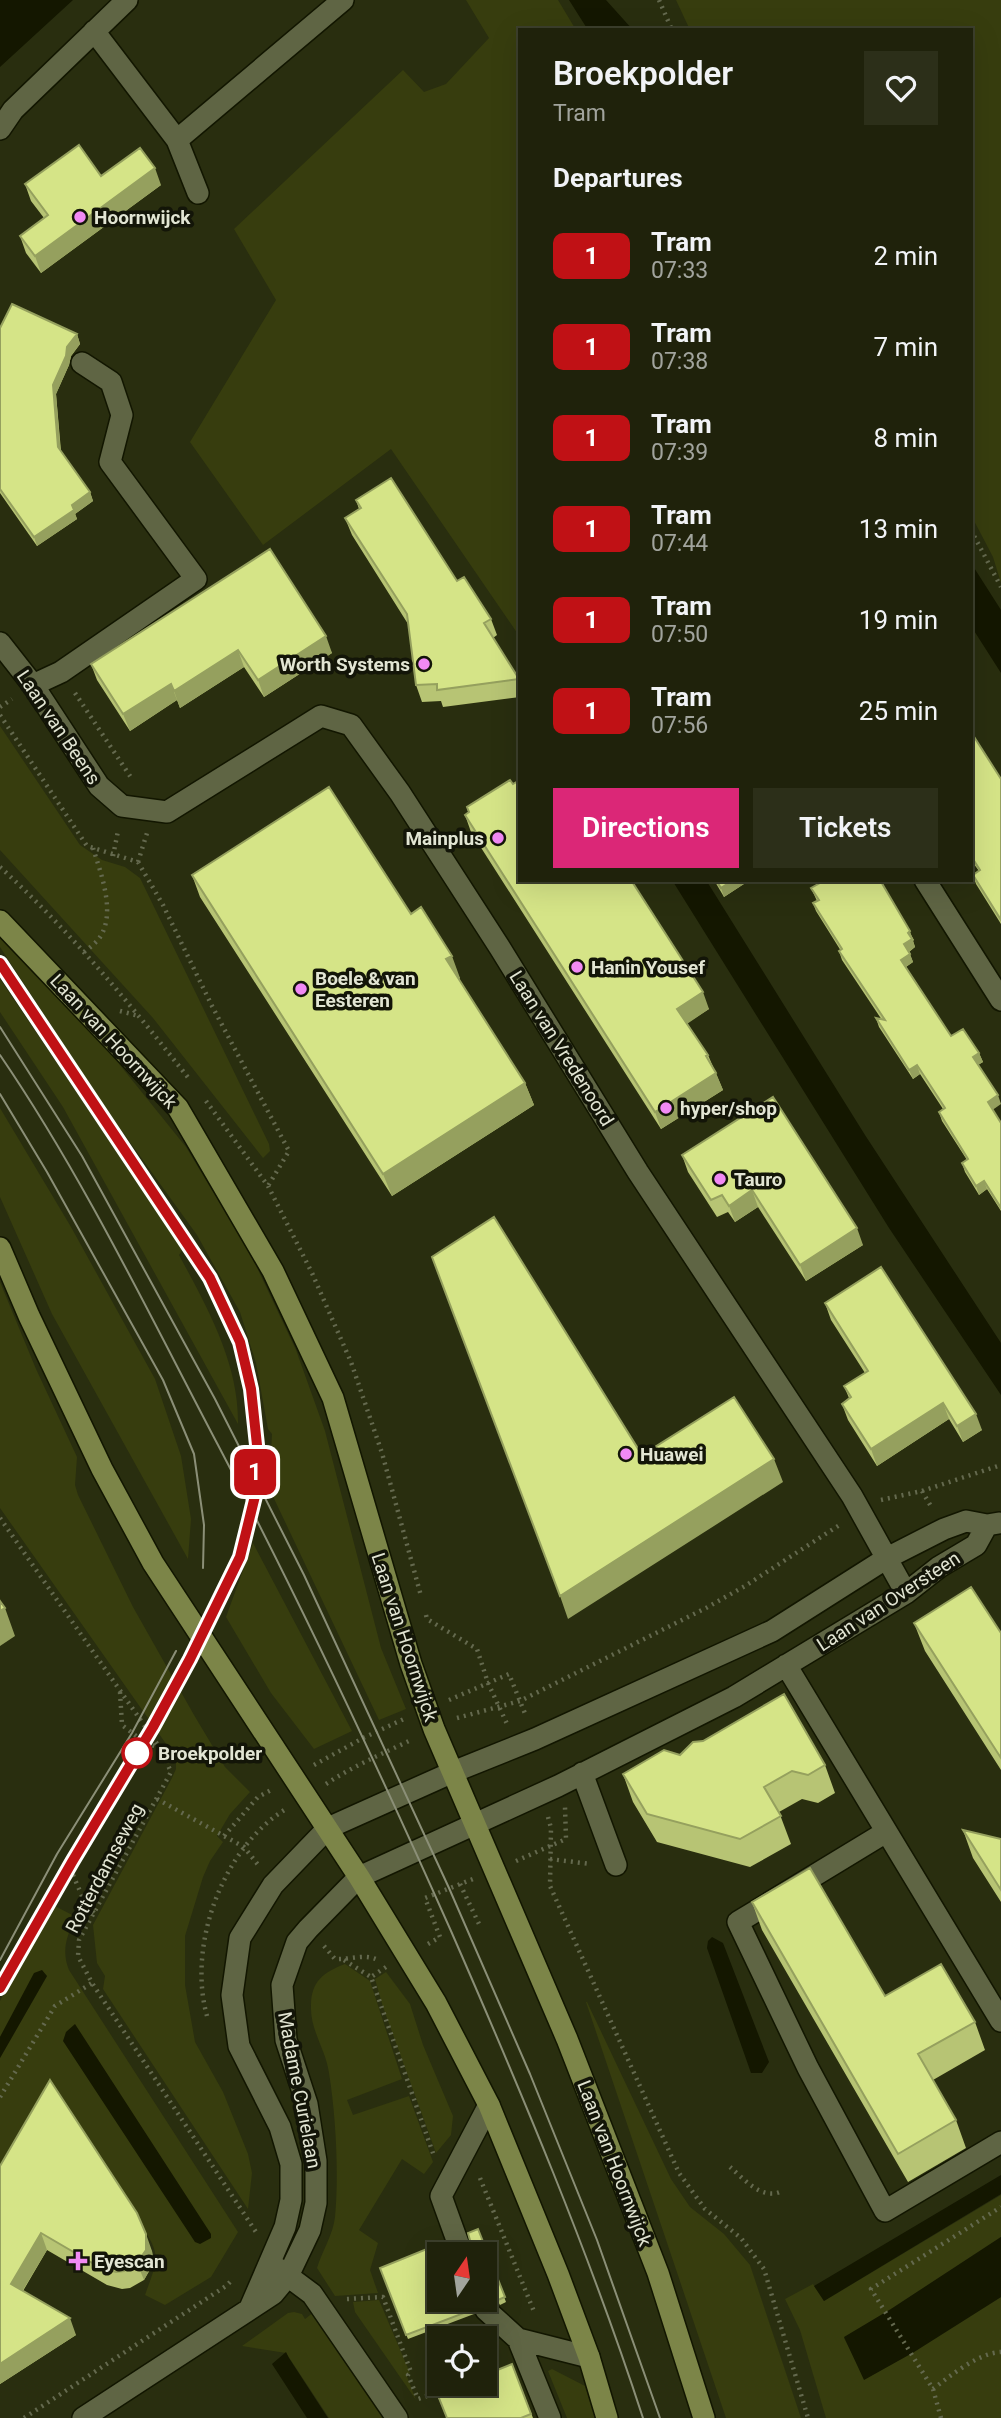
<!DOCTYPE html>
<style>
:root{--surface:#1f220b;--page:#2c2f19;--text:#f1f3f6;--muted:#a1a49d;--line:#3c3f2c;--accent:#db2777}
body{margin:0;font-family:Roboto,sans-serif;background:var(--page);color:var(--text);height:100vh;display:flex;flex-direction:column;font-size:26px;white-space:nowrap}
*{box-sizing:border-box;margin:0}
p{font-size:23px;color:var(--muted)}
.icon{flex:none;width:38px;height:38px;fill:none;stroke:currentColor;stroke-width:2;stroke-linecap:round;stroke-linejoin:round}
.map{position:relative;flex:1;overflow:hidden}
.drawer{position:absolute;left:518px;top:28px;width:455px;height:854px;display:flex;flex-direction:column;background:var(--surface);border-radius:0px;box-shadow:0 7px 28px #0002,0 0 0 2px var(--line)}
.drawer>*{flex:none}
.badge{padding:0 14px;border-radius:10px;font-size:24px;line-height:46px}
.needle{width:46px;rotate:13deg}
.buttons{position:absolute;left:427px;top:2242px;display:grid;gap:14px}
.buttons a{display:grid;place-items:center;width:70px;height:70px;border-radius:0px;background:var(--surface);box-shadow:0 7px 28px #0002,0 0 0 2px var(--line);font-size:35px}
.map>.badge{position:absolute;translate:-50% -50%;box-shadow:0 0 0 4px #fff}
h2{padding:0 35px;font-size:26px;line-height:63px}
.round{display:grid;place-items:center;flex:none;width:74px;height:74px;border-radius:0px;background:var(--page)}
.headline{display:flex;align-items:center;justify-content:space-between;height:119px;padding:0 35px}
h1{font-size:33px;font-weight:600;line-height:52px}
.action{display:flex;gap:14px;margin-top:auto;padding:14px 35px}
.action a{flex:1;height:80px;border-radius:0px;background:var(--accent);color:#fff;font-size:28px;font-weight:600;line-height:80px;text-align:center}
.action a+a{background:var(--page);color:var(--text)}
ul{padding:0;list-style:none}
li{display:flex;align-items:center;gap:21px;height:91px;padding:0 35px}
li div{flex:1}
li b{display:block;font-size:26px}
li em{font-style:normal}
li .badge{min-width:77px;font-weight:700;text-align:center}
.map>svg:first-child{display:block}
.green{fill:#373d0e}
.water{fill:#141700}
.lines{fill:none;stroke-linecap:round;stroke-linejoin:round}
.minor-casing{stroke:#121600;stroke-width:24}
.major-casing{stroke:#121600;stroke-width:24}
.path{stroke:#64694e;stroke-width:4.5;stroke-dasharray:2 5;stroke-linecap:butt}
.minor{stroke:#5f6544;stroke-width:21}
.major{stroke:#7c8548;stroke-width:21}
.tram{stroke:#8b8f77;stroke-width:2}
.wall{fill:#b7c474}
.shaded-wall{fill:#95a05e}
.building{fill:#d5e487;stroke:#95a05e;stroke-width:2}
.line-casing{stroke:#fff;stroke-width:16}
.line{stroke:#c01115;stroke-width:10}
.poi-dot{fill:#f18af4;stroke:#131508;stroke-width:2.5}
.stop-dot{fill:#fff;stroke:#c01115;stroke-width:3.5}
.labels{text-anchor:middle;stroke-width:7;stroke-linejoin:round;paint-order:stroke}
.poi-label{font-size:19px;font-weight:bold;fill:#e2e5d3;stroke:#131508;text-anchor:start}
.street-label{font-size:19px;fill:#e2e5d3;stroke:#131508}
.stop-label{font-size:19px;font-weight:bold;fill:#e2e5d3;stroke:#131508;text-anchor:start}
</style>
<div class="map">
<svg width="1001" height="2418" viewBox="0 0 1001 2418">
<rect width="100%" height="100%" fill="#292e0f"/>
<!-- green -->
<path class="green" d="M466,0H558L576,30H520V637L391,449L263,545L190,442L276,300L234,229L403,70L424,92L446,84L489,38Z
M676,0H1001V583L993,557L971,515V30H690Z
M0,726L80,845L102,860L125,867L140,878L269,1144L270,1151L263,1158L153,1018L0,850Z
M0,933L107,1049L186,1147L251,1255L296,1350L325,1431L381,1648L406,1709L379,1720L269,1488L272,1434L268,1429L256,1363L240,1312L197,1235L106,1109L0,947Z
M0,979L183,1249L179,1255C207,1307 239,1363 238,1424L63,1107L0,1012Z
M0,1108L71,1227L155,1379L181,1456L191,1519L188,1559L52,1314L0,1197Z
M0,1282L36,1369L77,1457L75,1485L78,1495L133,1607L194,1715L225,1767L250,1792L230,1814L217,1836L223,1842L210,1861L203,1877L185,1936V1985L195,2042L223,2092L248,2154L252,2173L248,2209L103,1989L105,1976L97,1963L93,1925L172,1778L176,1769V1758L0,1508Z
M253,1543L352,1731L314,1749L271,1693L226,1617Z
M53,1905L76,1917C67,1935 61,1950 69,1970L238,2232L211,2277L165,2305L145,2295C158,2259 162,2254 139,2223L0,2193V2058L47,1976L29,1982V1986L0,2037V2001Z
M345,1964L370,1981L402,2079L347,2100L353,2115L409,2096L433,2162L424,2174L402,2159L359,2230L378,2243L370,2270L378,2293L335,2296L317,2268C322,2251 333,2235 335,2217C339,2175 336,2116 329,2073C326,2050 310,2030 311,2006C311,1981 324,1972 345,1964Z
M386,1972L410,2004L423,2045L453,2116L451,2135L436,2153L383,2007L375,1979Z
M586,2002H587L671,2179L690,2207L724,2234L750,2265L801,2418H726Z
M1001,2195V2237L891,2309L844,2338L865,2379L914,2352L1001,2297V2418H826L800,2330L785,2299L813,2284L824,2301Z
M379,2300L410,2373L406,2374L416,2400L355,2312L353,2302Z
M294,2312L302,2314L305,2319L314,2312L387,2418H329L286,2353L242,2346L288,2313Z
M552,2369L585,2386L595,2418H567L548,2371Z"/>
<!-- water -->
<path class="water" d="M0,0H73L0,67Z
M569,0H606L633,30H588Z
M971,563L1001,610V673L971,626Z
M672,880H706L865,1135L1001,1343V1395L889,1228Z
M712,1937L723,1943L769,2062L762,2073H751L707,1948L708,1941Z
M42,1970L47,1976L0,2058V2037L34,1973Z
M75,2024L211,2234V2238L200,2244L195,2242L63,2041L66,2032Z
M1001,2175V2194L824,2301L814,2286Z
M1001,2237V2297L914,2352L864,2380L844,2337L891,2309Z
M286,2352L289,2358L328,2418H307L272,2364Z"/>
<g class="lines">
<!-- minor casing -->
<g class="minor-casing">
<path id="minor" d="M94,31L177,140L198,193
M0,129L13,110L127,0
M177,140L343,0
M0,643L33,685L99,786L122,806L167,812L321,716L351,725L400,793L500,948L638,1172L852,1496L906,1593
M33,685L61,672L196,579L110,462L122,415L111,382L82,363
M925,880L1001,1000
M786,1665L1001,2021
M582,1773L616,1865
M886,1832L738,1922L808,2068L885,2211L1001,2142
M462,2254L441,2196L489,2105
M277,2268L312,2294L397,2418
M482,2300L486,2310L518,2339L589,2357
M250,2308L285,2227L291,2200V2164L280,2127L239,2046L232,1995L240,1938L273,1885L328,1828L453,1772L535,1739L772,1631L887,1558L944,1529L966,1521L987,1525L999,1523
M518,2339L550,2418
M83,2418L273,2294L288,2276L310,2230L316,2203V2161L307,2104L286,2040L282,1985L297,1942L308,1929L359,1877L558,1786L734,1697L906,1593L939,1567L976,1545L987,1525"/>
</g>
<!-- major casing -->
<g class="major-casing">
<path id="major" d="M0,921L178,1108L273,1271L333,1398L411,1664L434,1729L567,2039L658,2273L704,2418
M0,1248L29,1316L102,1469L153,1563L359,1877L436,2003L489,2105L558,2274L589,2357L607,2418"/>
</g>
<!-- path -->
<path class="path" d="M659,0L672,30
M971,530L1001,587
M75,693L132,779
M0,707L12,699
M0,715L87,846L138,862
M113,856L118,831
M138,862L163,905L212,1006L289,1151L268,1186
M138,862L147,833
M0,867C71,932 131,1005 190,1080
M84,952C88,949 93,945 97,941C118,917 101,874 93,848
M120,1011L139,1016
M206,1101L268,1186L312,1273L351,1362L382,1453L421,1596
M922,1491L932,1508
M881,1500L922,1491L1001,1465
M0,1518L160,1748L171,1772L79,1940L78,1956L92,1983L256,2232
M426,1615L427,1619L477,1649L488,1683L508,1726
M120,1692L122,1725L144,1742L157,1747
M449,1700L509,1674L526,1716
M457,1718L520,1701L706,1608L745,1586L841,1524
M314,1765L363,1738L406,1718
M326,1784C353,1766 382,1754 411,1740
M157,1799L244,1847L259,1866
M548,1817L551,1828L550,1886L679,2173L705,2209L741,2238L764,2269L808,2418
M224,1836L258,1797L273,1789
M550,1859L590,1864
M516,1861L566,1839L565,1807
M73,1875L85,1903L94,1913
M460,1884L480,1926
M428,1944L440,1937L425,1898L473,1879
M324,1946L335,1959C350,1960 364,1953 378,1960
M344,1960L371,1977
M386,1967L371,1977L434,2156
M207,2016C187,1945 223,1847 286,1809
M0,2097L55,2006L92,1983
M730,2167C744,2179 762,2201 782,2191
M480,2178L535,2314
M347,2299L383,2297L411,2372L408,2375L418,2399L463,2384
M933,2389C950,2376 978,2353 1001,2352
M24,2418L226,2286L233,2279
M941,2418L933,2389L871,2289L1001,2207"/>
<!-- minor -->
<use href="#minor" class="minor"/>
<!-- major -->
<use href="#major" class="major"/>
<!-- tram -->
<path class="tram" d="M0,963L210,1278L240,1342L251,1389L257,1445
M0,1027L82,1156L215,1399L304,1575L449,1888L530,2074L597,2240L660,2418
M0,1055C84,1178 149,1314 218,1445C302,1605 378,1767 451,1931C521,2091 589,2252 643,2418
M0,1094L47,1172L163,1380L194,1454L204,1525L203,1568
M219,1599L240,1557L248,1528
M0,1960L57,1854L132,1733L176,1651
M0,1988C62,1878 129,1770 190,1659"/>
</g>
<!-- wall -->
<path class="wall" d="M101,176L161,185L41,273L26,253L20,236L44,218L31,201L25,184Z
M0,328L77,334L80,344L71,356L69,365L56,394L61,451L90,492L93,501L75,514L77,519L37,546L0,493Z
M356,500L457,581L491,619L497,635L493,638L519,679L520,697L443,707L441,701L422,702L416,685L408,624L352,535L345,518L359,509Z
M270,549L332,653L264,697L244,667L180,708L177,700L130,731L97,680L91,664Z
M971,732L1001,779V924L976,884L973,875L979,871L971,860Z
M513,784L709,1009L687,1023L708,1055L723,1090L661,1129L471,832L465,815L468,812L467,807Z
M192,875L411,914L460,978L459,979L525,1083L534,1105L392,1196L200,897Z
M714,880H750L724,897Z
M816,880H880L914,940L913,941L915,947L909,952L913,962L906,967L951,1036L979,1053L983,1062L978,1065L992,1110L1001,1123V1211L987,1189L979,1195L965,1172L962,1163L967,1160L942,1121L939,1112L943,1109L920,1074L913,1079L879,1027L876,1018L882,1020L842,960L839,951H841L816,911L813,903L817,901L811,888L818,884Z
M682,1155L863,1245L806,1281L758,1207L735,1222L728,1212L717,1217L688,1172Z
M825,1303L982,1430L963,1442L949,1419L877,1466L848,1420L842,1404L849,1398L844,1386L865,1373L831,1320Z
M914,1623L1001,1633V1770L925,1651Z
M680,1755L825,1765L835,1793L818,1803L802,1799L779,1812L791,1844L750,1867L657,1842L633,1802L623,1774Z
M963,1830L1001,1839V1902L973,1858Z
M752,1902L885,1996L975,2022L985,2050L933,2080L956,2120L966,2148L908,2182L762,1930Z
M0,2166L152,2251L153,2259L152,2266L144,2280L130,2288L122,2289L107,2285L47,2250L23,2291L76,2335L0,2384Z
M478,2229L506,2302L500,2305L490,2289H485V2254Z
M380,2268L470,2300L474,2314L408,2339Z
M512,2364L533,2418H447Z"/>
<!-- shaded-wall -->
<path class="shaded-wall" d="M155,168L161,185L41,273L35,256Z
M77,334L80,344L71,356L69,365L56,394L61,456L58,447L53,385L67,347Z
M90,492L93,501L75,514L72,505Z
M74,510L77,519L37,546L34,537Z
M326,636L332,653L264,697L258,680Z
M238,650L244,667L180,708L174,691Z
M171,684L177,700L130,731L123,714Z
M733,880H750L724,897L721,888Z
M910,931L915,947L907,953L904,944L908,933Z
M910,954L913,962L904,968L901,960Z
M452,956L460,978L454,982L446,959Z
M703,992L709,1009L684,1026L677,1009Z
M979,1053L983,1062L976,1066L973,1057Z
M917,1065L920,1074L913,1079L909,1070Z
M716,1073L723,1090L661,1129L655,1112Z
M525,1083L534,1105L392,1196L383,1174Z
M998,1095L1001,1104L991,1111L988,1102Z
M984,1181L987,1189L979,1195L976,1186Z
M752,1190L758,1207L735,1222L729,1206Z
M857,1228L863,1245L806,1281L800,1265Z
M943,1403L949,1419L877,1466L871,1449Z
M976,1414L982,1430L963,1442L957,1426Z
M774,1459L783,1482L568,1619L560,1596Z
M5,1608L15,1636L0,1646V1611Z
M41,2233L47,2250L17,2300L11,2284Z
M146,2234L152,2251L153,2259L152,2266L144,2280L137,2263Z
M70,2318L76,2335L0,2384V2364Z"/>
<!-- building -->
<path class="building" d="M79,145L101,176L140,148L155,168L35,256L20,236L48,215L25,184Z
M12,304L77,334L67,347L66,356L53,385L58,447L90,492L72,505L74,510L34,537L0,489V328Z
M391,478L457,581L464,577L491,619L484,623L519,679L437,690V684L416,685L407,614L345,518L361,508L356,500Z
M270,549L326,636L258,680L238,650L174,691L171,684L123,714L91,664Z
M971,732L1001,779V920L973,875L980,870L971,856Z
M510,780L513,784L520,780V880H631L703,992L677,1009L708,1055L706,1056L716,1073L655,1112L465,815L469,812L467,807Z
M329,787L411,914L421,907L452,956L446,959L525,1083L383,1174L192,875Z
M716,880H733L721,888Z
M818,880H880L910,931L908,933L912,939L904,944L910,954L901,960L951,1036L963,1029L979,1053L973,1057L998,1095L988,1102L1001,1123V1208L984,1181L976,1186L962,1163L968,1159L939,1112L945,1108L917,1065L909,1070L876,1018L885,1020L839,951L842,949L813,903L819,900L811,888L820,883Z
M773,1097L857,1228L800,1265L752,1190L729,1206L722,1195L711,1200L682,1155Z
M494,1217L642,1455L734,1397L774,1459L560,1596L432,1257Z
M881,1267L976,1414L957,1426L943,1403L871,1449L842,1404L851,1397L844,1386L868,1371L825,1303Z
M971,1587L1001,1633V1758L914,1623Z
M0,1601L5,1608L0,1611Z
M784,1694L825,1765L808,1775L792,1771L764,1787L781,1816L740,1839L647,1814L623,1774L664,1750L680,1755L693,1742L703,1741Z
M963,1830L1001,1839V1890Z
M810,1868L885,1996L941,1964L975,2022L918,2054L956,2120L898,2154L752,1902Z
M50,2080L137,2213L146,2234V2250L137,2263L124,2271L116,2272L101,2268L41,2233L11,2284L70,2318L0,2364V2166Z
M478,2229L505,2297L498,2300L488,2285L485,2284V2254H472L473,2251L468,2233Z
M444,2242L449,2254H439V2300H469L472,2310L406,2335L380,2268Z
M512,2364L531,2414L521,2418H447L437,2393L463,2384H485V2375Z"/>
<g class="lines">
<!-- line casing -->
<g class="line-casing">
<path id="line" d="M0,963L210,1278L240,1342L251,1389L257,1445L255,1496L240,1557L190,1659L153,1727L72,1862L0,1988"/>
</g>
<!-- line -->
<use href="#line" class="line"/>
</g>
<!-- markers -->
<g class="poi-dot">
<circle cx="80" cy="217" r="7"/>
<circle cx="424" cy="664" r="7"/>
<circle cx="498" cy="838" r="7"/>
<circle cx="577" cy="967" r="7"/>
<circle cx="301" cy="989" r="7"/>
<circle cx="666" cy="1108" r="7"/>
<circle cx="720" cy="1179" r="7"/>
<circle cx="626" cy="1454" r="7"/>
<path d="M74.5 2250.5h7v7h7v7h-7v7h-7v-7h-7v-7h7z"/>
</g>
<circle class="stop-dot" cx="137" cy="1753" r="14"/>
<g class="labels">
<!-- poi labels -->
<g class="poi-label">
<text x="94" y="224">Hoornwijck</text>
<text x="410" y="671" text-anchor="end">Worth Systems</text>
<text x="484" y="845" text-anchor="end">Mainplus</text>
<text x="591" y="974">Hanin Yousef</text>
<text x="315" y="985">Boele &amp; van<tspan x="315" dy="22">Eesteren</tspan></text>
<text x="680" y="1115">hyper/shop</text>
<text x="734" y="1186">Tauro</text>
<text x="640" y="1461">Huawei</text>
<text x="94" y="2268">Eyescan</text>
</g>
<!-- street labels -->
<g class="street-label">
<text transform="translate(59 727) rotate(56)" y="7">Laan van Beens</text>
<text transform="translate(114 1041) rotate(47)" y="7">Laan van Hoornwijck</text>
<text transform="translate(562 1048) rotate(58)" y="7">Laan van Vredenoord</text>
<text transform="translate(888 1601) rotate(-33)" y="7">Laan van Oversteen</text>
<text transform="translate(405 1637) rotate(72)" y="7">Laan van Hoornwijck</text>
<text transform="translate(104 1868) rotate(-62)" y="7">Rotterdamseweg</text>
<text transform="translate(300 2090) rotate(79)" y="7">Madame Curielaan</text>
<text transform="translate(615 2163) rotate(69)" y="7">Laan van Hoornwijck</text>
</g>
<!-- stop labels -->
<g class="stop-label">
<text x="158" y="1760">Broekpolder</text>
</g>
</g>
</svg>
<div class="buttons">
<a><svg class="needle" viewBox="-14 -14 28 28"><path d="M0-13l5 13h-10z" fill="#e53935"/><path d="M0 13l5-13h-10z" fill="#a1a49d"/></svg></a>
<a><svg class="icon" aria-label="locate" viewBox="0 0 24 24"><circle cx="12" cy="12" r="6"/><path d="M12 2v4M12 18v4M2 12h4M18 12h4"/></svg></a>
</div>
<b class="badge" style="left:255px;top:1472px;background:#c01115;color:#fff">1</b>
<section class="drawer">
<div class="headline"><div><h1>Broekpolder</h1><p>Tram</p></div><a class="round"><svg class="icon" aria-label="heart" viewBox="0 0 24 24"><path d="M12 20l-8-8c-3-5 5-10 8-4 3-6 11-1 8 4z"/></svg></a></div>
<h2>Departures</h2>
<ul>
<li><span class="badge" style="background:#c01115;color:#fff">1</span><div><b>Tram</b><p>07:33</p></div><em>2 min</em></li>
<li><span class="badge" style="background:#c01115;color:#fff">1</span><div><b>Tram</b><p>07:38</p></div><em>7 min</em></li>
<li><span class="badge" style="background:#c01115;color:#fff">1</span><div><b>Tram</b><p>07:39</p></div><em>8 min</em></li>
<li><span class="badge" style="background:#c01115;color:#fff">1</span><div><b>Tram</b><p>07:44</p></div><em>13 min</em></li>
<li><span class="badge" style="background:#c01115;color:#fff">1</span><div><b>Tram</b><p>07:50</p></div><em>19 min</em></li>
<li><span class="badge" style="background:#c01115;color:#fff">1</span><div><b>Tram</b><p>07:56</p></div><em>25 min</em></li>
</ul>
<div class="action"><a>Directions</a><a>Tickets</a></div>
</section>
</div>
